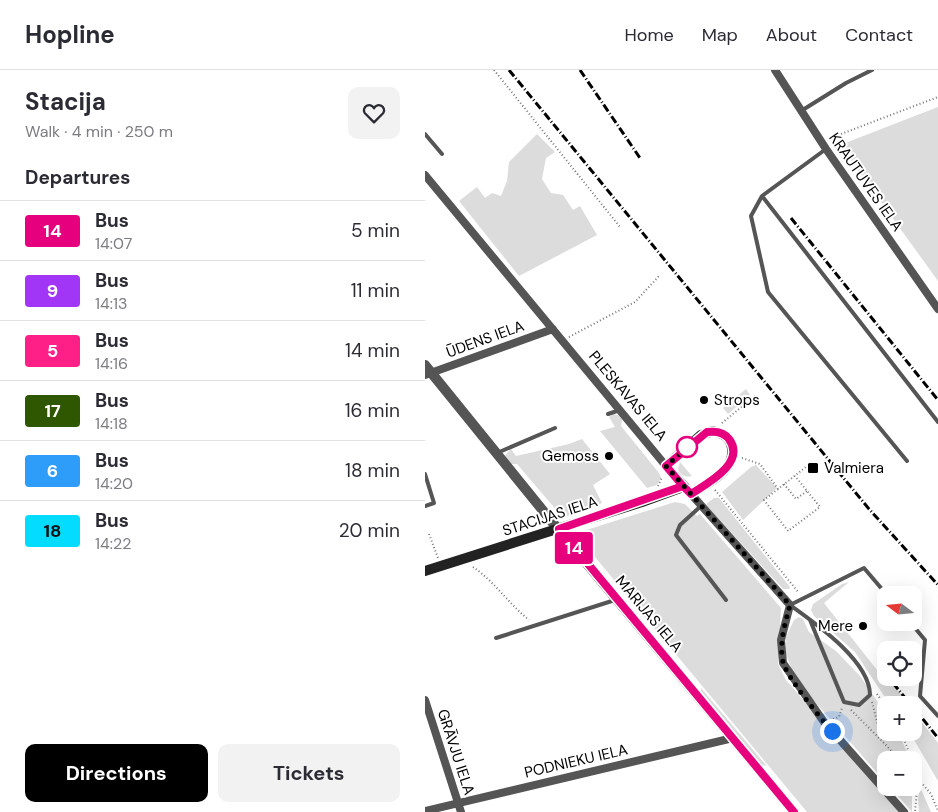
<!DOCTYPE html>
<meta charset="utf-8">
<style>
:root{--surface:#fff;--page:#f2f2f3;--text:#2b2b33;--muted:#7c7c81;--line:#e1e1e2;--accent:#000}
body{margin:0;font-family:"DM Sans",sans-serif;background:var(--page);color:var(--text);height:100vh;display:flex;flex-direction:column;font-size:19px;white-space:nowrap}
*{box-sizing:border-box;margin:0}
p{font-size:16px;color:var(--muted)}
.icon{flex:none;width:28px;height:28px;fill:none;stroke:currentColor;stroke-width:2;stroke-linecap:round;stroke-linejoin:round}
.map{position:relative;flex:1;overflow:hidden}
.panel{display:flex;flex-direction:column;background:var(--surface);width:425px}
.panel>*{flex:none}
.badge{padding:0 10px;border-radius:4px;font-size:18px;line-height:32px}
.needle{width:32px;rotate:286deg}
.fabs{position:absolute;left:452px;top:516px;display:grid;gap:10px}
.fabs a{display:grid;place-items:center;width:45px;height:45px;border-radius:10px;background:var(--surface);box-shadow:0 5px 20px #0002;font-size:25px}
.you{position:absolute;width:25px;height:25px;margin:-12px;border:4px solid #fff;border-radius:50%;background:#1a73e8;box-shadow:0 0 0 8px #1a73e833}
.map>.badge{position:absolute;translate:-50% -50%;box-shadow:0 0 0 2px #fff}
h2{padding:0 25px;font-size:19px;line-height:45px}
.round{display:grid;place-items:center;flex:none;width:52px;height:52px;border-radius:10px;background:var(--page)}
.head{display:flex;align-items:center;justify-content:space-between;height:85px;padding:0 25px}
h1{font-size:24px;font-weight:700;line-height:38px}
.action{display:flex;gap:10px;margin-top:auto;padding:10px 25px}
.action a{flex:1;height:58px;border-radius:10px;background:var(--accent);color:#fff;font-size:20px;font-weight:700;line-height:58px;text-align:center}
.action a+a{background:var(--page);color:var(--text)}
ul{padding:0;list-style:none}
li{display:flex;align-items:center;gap:15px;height:60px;padding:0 25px;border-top:1px solid var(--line)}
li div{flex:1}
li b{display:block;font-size:19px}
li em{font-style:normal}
li .badge{min-width:55px;font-weight:700;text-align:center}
header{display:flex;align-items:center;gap:30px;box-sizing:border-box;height:70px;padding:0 25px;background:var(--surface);border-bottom:1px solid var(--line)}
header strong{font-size:24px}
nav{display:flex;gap:28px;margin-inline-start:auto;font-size:18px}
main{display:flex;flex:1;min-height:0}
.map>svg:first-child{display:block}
.green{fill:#dcdcdc}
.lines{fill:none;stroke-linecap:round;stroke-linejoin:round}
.path{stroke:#777;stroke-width:2;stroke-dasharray:1 2.5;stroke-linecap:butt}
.service{stroke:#555;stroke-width:4}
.minor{stroke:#555;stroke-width:8}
.tertiary{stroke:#555;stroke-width:10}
.secondary{stroke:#222;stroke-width:10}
.rail{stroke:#000;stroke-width:3;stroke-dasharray:8 2.5 1 2.5;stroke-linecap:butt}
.line-casing{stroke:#fff;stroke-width:11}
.line{stroke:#e6007e;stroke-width:8}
.walk{stroke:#000;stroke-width:5;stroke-dasharray:0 9}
.poi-dot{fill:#000;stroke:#fff;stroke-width:2}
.stop-dot{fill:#fff;stroke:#e6007e;stroke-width:2.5}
.labels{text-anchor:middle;stroke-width:4;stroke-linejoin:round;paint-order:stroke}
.street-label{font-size:15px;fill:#000;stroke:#fff}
.poi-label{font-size:15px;fill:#000;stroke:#fff;text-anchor:start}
</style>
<header>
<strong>Hopline</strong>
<nav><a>Home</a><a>Map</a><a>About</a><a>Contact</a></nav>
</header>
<main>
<section class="panel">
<div class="head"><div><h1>Stacija</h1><p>Walk · 4 min · 250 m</p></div><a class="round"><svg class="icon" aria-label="heart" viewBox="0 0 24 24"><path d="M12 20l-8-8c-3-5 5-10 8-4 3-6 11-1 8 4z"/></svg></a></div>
<h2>Departures</h2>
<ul>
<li><span class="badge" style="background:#e6007e;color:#fff">14</span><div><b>Bus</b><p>14:07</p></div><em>5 min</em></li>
<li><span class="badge" style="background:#a236f6;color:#fff">9</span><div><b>Bus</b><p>14:13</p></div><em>11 min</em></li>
<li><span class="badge" style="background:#fe1f87;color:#fff">5</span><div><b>Bus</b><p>14:16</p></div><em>14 min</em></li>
<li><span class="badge" style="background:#2f5601;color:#fff">17</span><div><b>Bus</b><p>14:18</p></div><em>16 min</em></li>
<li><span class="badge" style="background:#2d9df9;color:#fff">6</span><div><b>Bus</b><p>14:20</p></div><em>18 min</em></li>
<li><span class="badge" style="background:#03dcff;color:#111">18</span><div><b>Bus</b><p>14:22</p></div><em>20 min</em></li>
</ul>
<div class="action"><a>Directions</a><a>Tickets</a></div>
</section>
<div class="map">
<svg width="513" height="742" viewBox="0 0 513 742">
<rect width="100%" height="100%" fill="#fff"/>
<!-- green -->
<path class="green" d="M513,37V211L415,75Z
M112,64L130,82L121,88L117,109L126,123L138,125L148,140L155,136L172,165L94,206L34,131L52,117L60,128L67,123L76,126L82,111L84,92Z
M321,319L325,325L303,344L298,338Z
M188,344L193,345L197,349L196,356L234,403L236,407L232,415L222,418L175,361L190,357L184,347Z
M157,369L185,404L168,415L177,433L140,447L133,442L92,394H84L80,385L86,379L91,386L144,374Z
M255,392L267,406C260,408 255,405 253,399Z
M331,395L352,418L318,450L297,422L326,397Z
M289,428H294L365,517L364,519H358L284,438L281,434Z
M250,432L260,434L272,446L275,444L356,538L353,594L361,610L476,742H382L155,469L158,461Z
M424,512L399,533L460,610L463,608L484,635H465L430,582L389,546L386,540L388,534L417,514Z
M374,547L378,549L384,562L411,581L435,606L461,644V662L474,663L485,690H461V713L384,625L367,600L361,584V567L369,550Z
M276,618L341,695L342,696L337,695L276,621Z
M489,642L513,673V711L485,663L489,662Z
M495,717L506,742H494L493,729Z
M466,718H487V742Z"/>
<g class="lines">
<!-- path -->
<path class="path" d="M69,0L195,157
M403,69L513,27
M144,267L210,232L234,206
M297,353L331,325
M317,388L335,394L353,419L386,393
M359,414L371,429L382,421
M233,416L237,407
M353,419L339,430L363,461L395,437L370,406
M290,420L374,523
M4,464L13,488
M48,497C69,511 84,534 104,550
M452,624L461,637
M447,632L457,671L475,690
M426,640L457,671
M408,649L414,647L417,638
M476,662L487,690
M489,695L493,709L490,742
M489,704L506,724L513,741"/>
<!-- service -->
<path class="service" d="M376,41L421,13L447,0
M0,64L17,84
M401,79L337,126L326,146L343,222L482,391
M337,126L513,352
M183,344L195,340
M72,383L130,358
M0,404L9,433L0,436
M276,436L255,455L251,465L301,530
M385,550L419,632L434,635L445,625C445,591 390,553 365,535L439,498L462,525
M485,552L500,570L495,626L513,646
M71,568L190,530"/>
<!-- minor -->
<path class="minor" d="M350,0L401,79L513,239
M0,105L241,396
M0,305L128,259
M266,424L365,535L356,570L358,593L399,652L479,742
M0,630L36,742
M0,741L308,668"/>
<!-- tertiary -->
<path class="tertiary" d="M0,295L128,453L369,742"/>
<!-- secondary -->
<path class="secondary" d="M288,361C296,363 304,366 306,374C314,399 283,413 266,424L241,396L276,365Z
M0,501L217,432L258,417"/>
<!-- rail -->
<path class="rail" d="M84,0L444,439L513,515
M155,0L215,88
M366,148L513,330
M468,613L486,635
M489,638L513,668"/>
</g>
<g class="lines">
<!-- line casing -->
<g class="line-casing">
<path id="line" d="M261,419L266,424C281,414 322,393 304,369C299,362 290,361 282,362L241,396L258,416L134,459L369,742"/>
</g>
<!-- line -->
<use href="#line" class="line"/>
<!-- walk -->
<path class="walk" d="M262,377L265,375L241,396L365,535C360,554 354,572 358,592C362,608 395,647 407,661"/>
</g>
<!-- markers -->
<g class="poi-dot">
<circle cx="279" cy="330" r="5"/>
<circle cx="184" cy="386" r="5"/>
<rect x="382" y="392" width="12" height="12" rx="2.5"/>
<circle cx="438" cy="556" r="5"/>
</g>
<circle class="stop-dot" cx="262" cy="377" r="10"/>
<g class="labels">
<!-- street labels -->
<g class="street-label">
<text transform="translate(441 112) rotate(55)" y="5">KRAUTUVES IELA</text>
<text transform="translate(60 269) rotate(-20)" y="5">ŪDENS IELA</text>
<text transform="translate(203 326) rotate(50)" y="5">PLESKAVAS IELA</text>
<text transform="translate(125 446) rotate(-18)" y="5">STACIJAS IELA</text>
<text transform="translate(224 544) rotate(50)" y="5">MARIJAS IELA</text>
<text transform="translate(31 682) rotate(72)" y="5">GRĀVJU IELA</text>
<text transform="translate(151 691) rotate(-13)" y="5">PODNIEKU IELA</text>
</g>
<!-- poi labels -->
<g class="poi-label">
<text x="289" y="335">Strops</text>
<text x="174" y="391" text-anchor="end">Gemoss</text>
<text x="399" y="403">Valmiera</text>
<text x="428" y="561" text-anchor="end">Mere</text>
</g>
</g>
</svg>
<div class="fabs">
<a><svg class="needle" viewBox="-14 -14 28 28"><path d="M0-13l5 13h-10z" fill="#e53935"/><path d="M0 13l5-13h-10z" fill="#7c7c81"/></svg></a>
<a><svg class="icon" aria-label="locate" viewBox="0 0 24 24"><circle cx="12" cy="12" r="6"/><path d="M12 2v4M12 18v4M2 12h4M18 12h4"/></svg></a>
<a>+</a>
<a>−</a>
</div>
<div class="you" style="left:407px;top:661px"></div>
<b class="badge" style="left:149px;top:478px;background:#e6007e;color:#fff">14</b>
</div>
</main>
